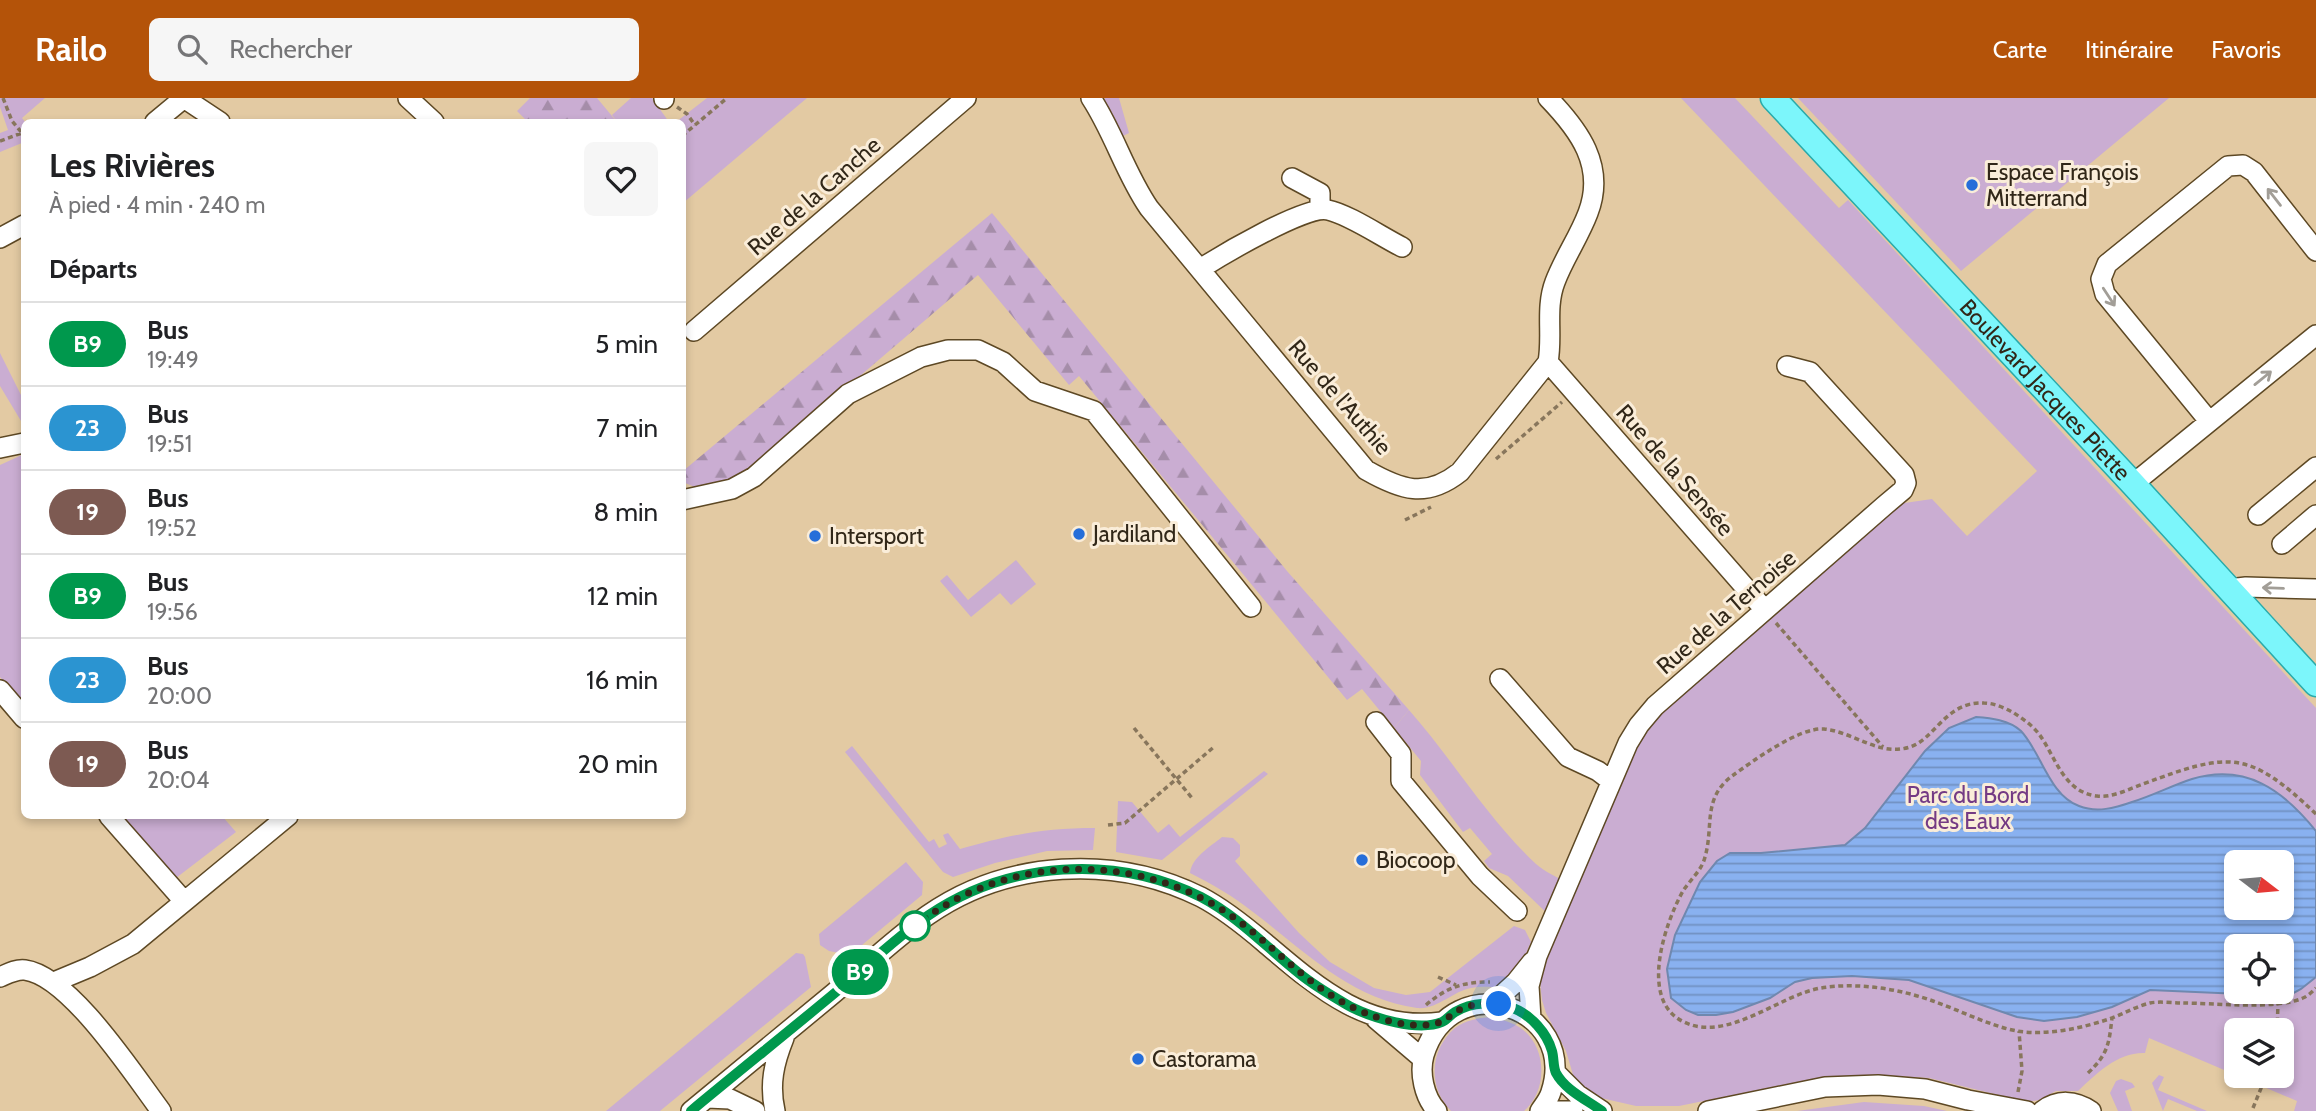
<!DOCTYPE html>
<html lang="fr">
<meta charset="utf-8">
<style>
:root{--surface:#fff;--page:#f6f6f6;--text:#202124;--muted:#757577;--line:#e0e0e0;--accent:#b45309}
body{margin:0;font-family:Cabin,sans-serif;background:var(--page);color:var(--text);height:100vh;display:flex;flex-direction:column;font-size:26px;white-space:nowrap}
*{box-sizing:border-box;margin:0}
p{font-size:23px;color:var(--muted)}
.icon{flex:none;width:38px;height:38px;fill:none;stroke:currentColor;stroke-width:2;stroke-linecap:round;stroke-linejoin:round}
.map{position:relative;flex:1;overflow:hidden}
.side{position:absolute;left:21px;top:21px;width:665px;height:700px;display:flex;flex-direction:column;background:var(--surface);border-radius:10px;box-shadow:0 4px 10px #0003}
.side>*{flex:none}
.badge{padding:0 14px;border-radius:23px;font-size:24px;line-height:46px}
.needle{width:46px;rotate:106deg}
.buttons{position:absolute;left:2224px;top:752px;display:grid;gap:14px}
.buttons a{display:grid;place-items:center;width:70px;height:70px;border-radius:10px;background:var(--surface);box-shadow:0 4px 10px #0003;font-size:35px}
.you{position:absolute;width:35px;height:35px;margin:-18px;border:5px solid #fff;border-radius:50%;background:#1a73e8;box-shadow:0 0 0 10px #1a73e833}
.map>.badge{position:absolute;translate:-50% -50%;box-shadow:0 0 0 4px #fff}
h2{padding:0 28px;font-size:26px;line-height:63px}
.round{display:grid;place-items:center;flex:none;width:74px;height:74px;border-radius:10px;background:var(--page)}
.summary{display:flex;align-items:center;justify-content:space-between;height:119px;padding:0 28px}
h1{font-size:33px;font-weight:700;line-height:52px}
ul{padding:0;list-style:none}
li{display:flex;align-items:center;gap:21px;height:84px;padding:0 28px;border-top:2px solid var(--line)}
li div{flex:1}
li b{display:block;font-size:26px}
li em{font-style:normal}
li .badge{min-width:77px;font-weight:700;text-align:center}
header{display:flex;align-items:center;gap:42px;box-sizing:border-box;height:98px;padding:0 35px;background:var(--accent);color:#fff}
header strong{font-size:33px}
nav{display:flex;gap:38px;margin-inline-start:auto;font-size:24px}
.search{width:490px;height:63px;background:var(--page);display:flex;align-items:center;gap:18px;box-sizing:border-box;padding:0 24px;border-radius:10px;color:var(--muted);font-size:26px}
.map>svg:first-child{display:block}
.green{fill:#caadd2;fill-rule:evenodd}
.forest{fill:url(#forest-firs)}
.water{fill:url(#water-rules);stroke:#6f88af;stroke-width:2;fill-rule:evenodd}
.lines{fill:none;stroke-linecap:round;stroke-linejoin:round}
.minor-casing{stroke:#5d4824;stroke-width:22}
.major-casing{stroke:#29aaaa;stroke-width:27}
.path{stroke:#88765c;stroke-width:3.5;stroke-dasharray:5 3.5;stroke-linecap:butt}
.minor{stroke:#fff;stroke-width:19}
.major{stroke:#7cf6fb;stroke-width:24}
.oneway{stroke:#a29e97}
.line-casing{stroke:#fff;stroke-width:16}
.line{stroke:#00984d;stroke-width:10}
.walk{stroke:#312718;stroke-width:7;stroke-dasharray:0 12.6}
.poi-dot{fill:#266ed9;stroke:#faedd9;stroke-width:2.5}
.stop-dot{fill:#fff;stroke:#00984d;stroke-width:3.5}
.labels{text-anchor:middle;stroke-width:6;stroke-linejoin:round;paint-order:stroke}
.poi-label{font-size:23px;fill:#312718;stroke:#faedd9;text-anchor:start}
.street-label{font-size:23px;fill:#312718;stroke:#faedd9}
.park-label{font-size:23px;fill:#743a84;stroke:#faedd9}
</style>
<header>
<strong>Railo</strong>
<div class="search"><svg class="icon" aria-label="search" viewBox="0 0 24 24"><circle cx="10" cy="10" r="6"/><path d="M15 15l6 6"/></svg>Rechercher</div>
<nav><a>Carte</a><a>Itinéraire</a><a>Favoris</a></nav>
</header>
<div class="map">
<svg width="2316" height="1013" viewBox="0 0 2316 1013">
<defs>
<pattern id="forest-firs" width="22" height="20" patternUnits="userSpaceOnUse" patternTransform="scale(1.75)"><rect width="22" height="20" fill="#caadd2"/><path d="M5 1l3.5 6h-7zM16 11l3.5 6h-7z" fill="#a58da9"/></pattern>
<pattern id="water-rules" width="6" height="5" patternUnits="userSpaceOnUse" patternTransform="scale(1.75)"><rect width="6" height="5" fill="#89b1f0"/><path d="M0 2.5h6" fill="none" stroke="#7190c1"/></pattern>
</defs>
<rect width="100%" height="100%" fill="#e3caa3"/>
<!-- green -->
<path class="green" d="M0,0H45L22,20L25,24L24,48L22,45L0,54V35L8,32L0,9Z
M631,0H652L669,24H617L612,17Z
M707,0H807L683,105L682,24H676Z
M1105,0H1119L1129,35L1119,40L1104,8Z
M1681,0H1735L1839,110L1848,102L2316,610V1013H2294L2297,1003L2238,978H2282V933H2236V977L2149,940L2145,955C2118,954 2097,975 2078,993H2056L2039,1002L2027,1004L1929,980L1880,977L1802,983L1679,1008H1636L1601,1000L1588,994L1574,980L1566,953L1546,915L1542,902L1537,858L1553,821L1508,778L1489,770L1484,763L1492,756L1470,730L1463,734L1420,677L1421,663L1394,630L1409,612C1453,662 1487,720 1536,766C1545,774 1557,779 1568,785L1628,645L1884,408L1932,401L1967,438L2037,373ZM2236,765H2282V810H2236ZM2236,849H2282V894H2236Z
M1798,0H2169L1961,173Z
M0,255L24,303V328L0,288Z
M24,356V609L0,579V367Z
M1016,462L1036,486L1011,507L1000,495L971,519L940,483L947,477L968,502Z
M852,648L929,744L934,741L939,750L947,746L943,737L948,735L960,751C1010,737 1043,730 1095,730L1093,752L1047,753L995,765L953,779L943,774L845,654Z
M1264,673L1268,676L1162,762L1116,754L1118,703L1132,704L1158,735L1169,726L1180,739Z
M112,718H222L236,734L176,780Z
M1222,739L1233,740L1240,747V758L1235,763L1299,835L1330,864L1374,890L1406,897L1430,894L1514,828L1525,832L1531,844L1521,867L1498,889C1490,889 1480,888 1471,890C1453,893 1437,912 1417,910C1349,900 1305,853 1253,814C1233,798 1212,786 1190,775C1192,759 1210,749 1222,739Z
M906,764L923,784L922,797L850,857L829,853L820,847L819,836Z
M796,855L803,856L805,859L811,889L660,1013H606Z
M1491,919C1503,922 1512,924 1522,931C1547,950 1548,992 1524,1013H1451C1428,990 1429,952 1455,930C1466,922 1478,920 1491,919Z
M2159,977L2164,979L2158,992L2207,1013H2197L2168,1001L2163,1013L2152,985Z
M2121,981L2132,985L2135,989L2125,993L2132,1013H2118L2110,995L2116,983Z
M1864,1004L1924,1008L1947,1013H1797Z"/>
<!-- forest -->
<path class="forest" d="M530,0H597L617,24H528L517,13Z
M992,115L1287,473L1409,612L1394,630L1362,591L1347,602L1079,278L1069,287L978,177L743,378L704,393L683,384V373Z"/>
<!-- water -->
<path class="water" d="M1976,619C1991,620 2009,622 2021,633C2041,654 2049,697 2079,708C2097,715 2115,710 2132,704C2152,698 2173,687 2192,681C2246,665 2283,692 2316,733V879L2301,891L2290,897L2289,891H2282V849H2236V894H2263V897L2150,892L2112,909L2077,919L2044,923L2017,919L1909,882L1852,878L1812,880L1795,884L1770,900L1733,914L1716,917H1698L1686,912L1671,900L1667,871L1675,837L1700,784L1717,763L1730,755H1761L1845,747L1865,730L1925,653L1949,630ZM2236,765H2282V810H2236Z"/>
<g class="lines">
<!-- minor casing -->
<g class="minor-casing">
<path id="minor" d="M184,0L220,24
M408,0L434,24
M664,0V1
M1091,0C1114,35 1125,75 1149,110L1366,372C1401,392 1426,401 1460,374L1548,264C1553,238 1545,210 1555,184C1564,160 1579,139 1588,115C1606,68 1579,32 1548,0
M155,24L184,0
M1292,80L1320,95V111
M0,140L24,127
M1200,171C1222,157 1306,107 1328,112C1348,116 1382,139 1402,149
M694,233L966,0
M1548,264L1765,512
M2209,323L2105,196L2101,181L2107,166L2228,68L2243,67L2254,74L2316,153
M0,350L24,345
M2133,386L2316,237
M682,402L732,391L754,379L848,296L921,259L948,252H978L1003,264L1035,293L1094,313L1251,509
M2258,417L2316,369
M2282,446L2316,417
M2229,491L2246,489L2316,491
M1500,581L1568,659L1598,673L1611,683
M0,592L24,620
M1376,624L1401,656V683L1480,778L1517,813
M109,718L183,802
M0,879C9,875 16,871 25,872C70,878 134,977 161,1013
M54,884L90,869L133,846L288,718
M1493,905L1516,884L1532,864
M1376,921L1423,961
M1531,921L1529,888L1537,858L1628,645L1639,627L1655,608L1884,408L1903,392L1906,385L1904,377L1810,274L1787,268
M1555,974L1578,997L1602,1013
M707,1000L730,1001L755,1013
M691,1013C739,973 787,934 834,895C865,869 895,840 928,817C1007,762 1115,756 1201,799C1224,811 1245,828 1265,845C1318,890 1368,934 1442,924
M775,1013C769,986 774,965 784,940
M1437,1013C1424,999 1419,975 1424,957C1452,866 1579,909 1551,994C1549,1001 1544,1007 1540,1013
M1554,1013H1573
M1708,1013L1825,989L1878,987L1925,991L1968,1002L2027,1013
M2042,1013C2058,1001 2075,1002 2091,1013"/>
</g>
<!-- major casing -->
<g class="major-casing">
<g id="major">
<path id="s1" d="M1773,0L2133,386L2316,586"/>
</g>
</g>
<!-- path -->
<path class="path" d="M3,0L12,23L22,35
M677,9L687,16L695,27
M682,38L727,0
M0,43L22,35L24,37
M1496,361L1562,304
M1405,422L1431,409
M1776,525L1883,649
M1134,630L1192,700
M2316,716C2248,651 2229,654 2143,686C2129,691 2112,700 2097,698C2063,694 2056,659 2039,636C2032,627 2023,621 2014,615C2005,610 1994,605 1984,605C1946,603 1935,641 1910,649C1879,659 1854,634 1824,631C1799,629 1753,663 1732,678C1702,701 1714,728 1705,759C1702,772 1690,782 1683,793C1665,825 1638,903 1684,924C1728,945 1779,897 1821,890C1857,884 1900,891 1933,903C1959,912 1990,928 2017,933C2047,938 2083,930 2112,920C2125,915 2137,908 2150,905C2160,903 2172,905 2182,905C2212,905 2277,912 2303,900C2308,898 2312,894 2316,890
M1108,727L1125,725L1215,648
M1438,879L1456,887
M1426,907C1447,889 1463,884 1490,884
M2277,933L2278,906
M2088,975C2108,956 2109,946 2112,920
M2018,994L2022,973L2019,933
M2253,1010L2266,978"/>
<!-- minor -->
<use href="#minor" class="minor"/>
<!-- major -->
<use href="#major" class="major"/>
</g>
<!-- one-way arrows -->
<defs><path id="oneway-shaft" d="M-6 0H5M1.5-3L5.5 0L1.5 3" fill="none" stroke-width="1.6" stroke-linecap="round" stroke-linejoin="round" transform="scale(1.75)"/></defs>
<g class="oneway">
<use href="#oneway-shaft" transform="translate(2274 99) rotate(-128)"/>
<use href="#oneway-shaft" transform="translate(2109 199) rotate(57)"/>
<use href="#oneway-shaft" transform="translate(2263 280) rotate(-39)"/>
<use href="#oneway-shaft" transform="translate(2273 490) rotate(-178)"/>
</g>
<g class="lines">
<!-- line casing -->
<g class="line-casing">
<path id="line" d="M691,1013C739,973 788,934 836,894C866,869 896,839 929,817C1009,763 1115,756 1201,799C1239,819 1267,850 1300,876C1316,889 1334,899 1351,909C1373,920 1418,934 1442,924C1447,922 1450,917 1455,914C1472,904 1494,903 1513,910C1531,917 1547,935 1552,953C1554,960 1553,969 1556,975C1565,992 1587,1002 1602,1013"/>
</g>
<!-- line -->
<use href="#line" class="line"/>
<!-- walk -->
<path class="walk" d="M915,828C1010,752 1149,753 1244,827C1285,859 1318,897 1368,916C1389,924 1419,932 1441,924C1446,923 1449,918 1454,915C1466,907 1485,903 1499,906"/>
</g>
<!-- markers -->
<g class="poi-dot">
<circle cx="1972" cy="87" r="7"/>
<circle cx="1079" cy="436" r="7"/>
<circle cx="815" cy="438" r="7"/>
<circle cx="1362" cy="762" r="7"/>
<circle cx="1138" cy="961" r="7"/>
</g>
<circle class="stop-dot" cx="915" cy="828" r="14"/>
<g class="labels">
<!-- poi labels -->
<g class="poi-label">
<text x="1986" y="82">Espace François<tspan x="1986" dy="26">Mitterrand</tspan></text>
<text x="1093" y="444">Jardiland</text>
<text x="829" y="446">Intersport</text>
<text x="1376" y="770">Biocoop</text>
<text x="1152" y="969">Castorama</text>
</g>
<!-- street labels -->
<g class="street-label">
<text transform="translate(814 98) rotate(-41)" y="8">Rue de la Canche</text>
<text dy="8" stroke="none"><textPath href="#s1" startOffset="399">Boulevard Jacques Piette</textPath></text>
<text transform="translate(1340 299) rotate(49)" y="8">Rue de l'Authie</text>
<text transform="translate(1675 372) rotate(49)" y="8">Rue de la Sensée</text>
<text transform="translate(1726 514) rotate(-41)" y="8">Rue de la Ternoise</text>
</g>
<!-- park labels -->
<g class="park-label">
<text x="1968" y="705">Parc du Bord<tspan x="1968" dy="26">des Eaux</tspan></text>
</g>
</g>
</svg>
<div class="buttons">
<a><svg class="needle" viewBox="-14 -14 28 28"><path d="M0-13l5 13h-10z" fill="#e53935"/><path d="M0 13l5-13h-10z" fill="#757577"/></svg></a>
<a><svg class="icon" aria-label="locate" viewBox="0 0 24 24"><circle cx="12" cy="12" r="6"/><path d="M12 2v4M12 18v4M2 12h4M18 12h4"/></svg></a>
<a><svg class="icon" aria-label="layers" viewBox="0 0 24 24"><path d="M12 4l9 5-9 5-9-5zM3 14l9 5 9-5"/></svg></a>
</div>
<div class="you" style="left:1499px;top:906px"></div>
<b class="badge" style="left:860px;top:874px;background:#00984d;color:#fff">B9</b>
<section class="side">
<div class="summary"><div><h1>Les Rivières</h1><p>À pied · 4 min · 240 m</p></div><a class="round"><svg class="icon" aria-label="heart" viewBox="0 0 24 24"><path d="M12 20l-8-8c-3-5 5-10 8-4 3-6 11-1 8 4z"/></svg></a></div>
<h2>Départs</h2>
<ul>
<li><span class="badge" style="background:#00984d;color:#fff">B9</span><div><b>Bus</b><p>19:49</p></div><em>5 min</em></li>
<li><span class="badge" style="background:#2b94d1;color:#fff">23</span><div><b>Bus</b><p>19:51</p></div><em>7 min</em></li>
<li><span class="badge" style="background:#7d5a52;color:#fff">19</span><div><b>Bus</b><p>19:52</p></div><em>8 min</em></li>
<li><span class="badge" style="background:#00984d;color:#fff">B9</span><div><b>Bus</b><p>19:56</p></div><em>12 min</em></li>
<li><span class="badge" style="background:#2b94d1;color:#fff">23</span><div><b>Bus</b><p>20:00</p></div><em>16 min</em></li>
<li><span class="badge" style="background:#7d5a52;color:#fff">19</span><div><b>Bus</b><p>20:04</p></div><em>20 min</em></li>
</ul>
</section>
</div>
